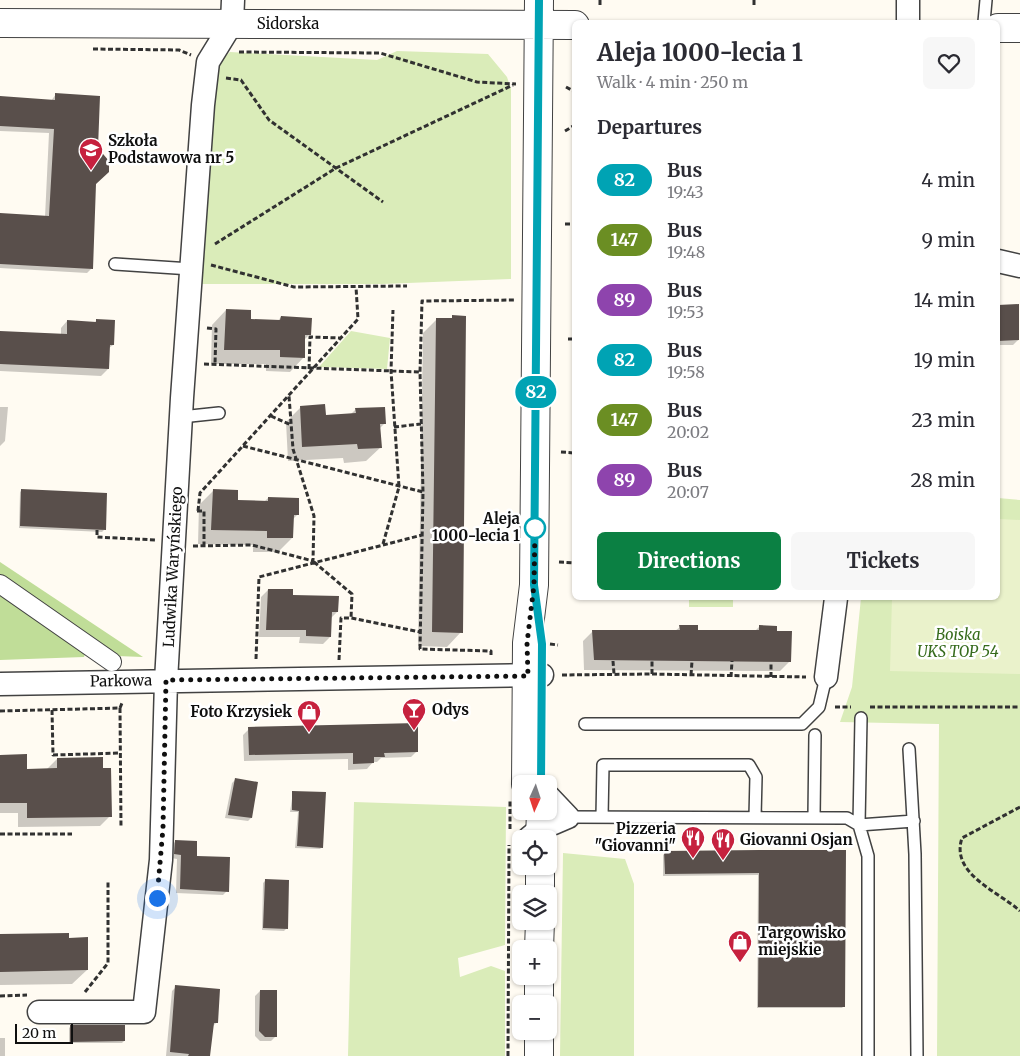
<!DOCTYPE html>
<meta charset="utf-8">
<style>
:root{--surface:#fff;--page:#f7f7f7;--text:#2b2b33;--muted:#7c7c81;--accent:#0b8043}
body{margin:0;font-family:Merriweather,serif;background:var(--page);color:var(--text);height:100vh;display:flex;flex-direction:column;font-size:19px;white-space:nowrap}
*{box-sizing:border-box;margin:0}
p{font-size:16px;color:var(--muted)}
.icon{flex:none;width:28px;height:28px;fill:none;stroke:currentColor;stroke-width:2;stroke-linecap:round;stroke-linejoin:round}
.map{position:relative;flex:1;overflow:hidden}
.sheet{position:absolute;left:572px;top:20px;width:428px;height:580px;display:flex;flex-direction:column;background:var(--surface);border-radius:8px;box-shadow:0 1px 4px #0004}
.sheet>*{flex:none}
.badge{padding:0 10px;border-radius:16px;font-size:18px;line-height:32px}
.needle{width:32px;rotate:183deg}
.controls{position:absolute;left:512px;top:775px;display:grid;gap:10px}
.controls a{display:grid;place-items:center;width:45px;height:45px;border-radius:8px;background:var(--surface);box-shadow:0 1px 4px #0004;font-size:25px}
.scale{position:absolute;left:15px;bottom:12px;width:58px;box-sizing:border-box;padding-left:5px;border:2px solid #0f0f0f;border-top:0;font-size:14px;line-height:18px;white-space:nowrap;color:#0f0f0f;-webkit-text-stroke:4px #fff;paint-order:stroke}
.you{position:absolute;width:25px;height:25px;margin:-12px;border:4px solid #fff;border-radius:50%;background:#1a73e8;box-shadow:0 0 0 8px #1a73e833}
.map>.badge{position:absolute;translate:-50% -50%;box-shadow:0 0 0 2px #fff}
h2{padding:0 25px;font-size:19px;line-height:45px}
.round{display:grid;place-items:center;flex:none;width:52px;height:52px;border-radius:8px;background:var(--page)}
.summary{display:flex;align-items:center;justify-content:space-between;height:85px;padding:0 25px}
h1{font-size:24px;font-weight:700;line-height:38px}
.primary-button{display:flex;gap:10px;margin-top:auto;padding:10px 25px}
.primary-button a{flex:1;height:58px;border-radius:8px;background:var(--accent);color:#fff;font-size:20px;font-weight:700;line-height:58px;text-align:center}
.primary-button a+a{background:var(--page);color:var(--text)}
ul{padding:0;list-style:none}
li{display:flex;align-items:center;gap:15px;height:60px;padding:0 25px}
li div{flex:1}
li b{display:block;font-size:19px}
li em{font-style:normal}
li .badge{min-width:55px;font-weight:700;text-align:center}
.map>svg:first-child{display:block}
.green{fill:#daecb9}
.forest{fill:#c0dd98}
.pitch{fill:#eaf2cb}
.shadow{fill:#0003}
.building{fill:#594f4b}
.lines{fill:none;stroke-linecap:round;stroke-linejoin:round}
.service-casing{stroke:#424242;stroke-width:14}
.pedestrian-casing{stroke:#424242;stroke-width:20}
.minor-casing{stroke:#424242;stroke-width:25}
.tertiary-casing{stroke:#424242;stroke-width:30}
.path{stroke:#313131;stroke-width:3;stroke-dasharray:5 2.5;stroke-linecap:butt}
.service{stroke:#fff;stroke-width:11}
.pedestrian{stroke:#fff;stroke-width:18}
.minor{stroke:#fff;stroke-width:22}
.tertiary{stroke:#fff;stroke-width:28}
.line-casing{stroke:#fff;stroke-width:11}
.line{stroke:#00a3b4;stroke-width:8}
.walk{stroke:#0f0f0f;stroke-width:5;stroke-dasharray:0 9}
.stop-dot{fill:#fff;stroke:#00a3b4;stroke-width:2.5}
.labels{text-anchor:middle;stroke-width:5;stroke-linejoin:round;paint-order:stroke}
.street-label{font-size:15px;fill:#0f0f0f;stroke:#fff}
.poi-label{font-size:15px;font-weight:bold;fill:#0f0f0f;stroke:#fff;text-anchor:start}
.stop-label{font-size:15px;font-weight:bold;fill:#0f0f0f;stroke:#fff;text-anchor:end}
.park-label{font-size:15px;font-style:italic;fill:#366b1c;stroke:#fff}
</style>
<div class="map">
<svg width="1020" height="1056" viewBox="0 0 1020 1056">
<rect width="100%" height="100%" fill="#fffbf2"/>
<!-- green -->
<path class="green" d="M397,51L488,54L507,77L511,89V279L382,284H190L203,105L221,60L230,52L377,60Z
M351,331L390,338L387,369L319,367Z
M998,498L1020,500V1056H937L939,724L840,722L852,687L861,598H998Z
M689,598H733V607H689Z
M354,802L506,807L505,945L458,958L460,977L491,966L505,971V1056H348Z
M563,853L625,859L634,884V1056H560Z"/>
<!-- forest -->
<path class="forest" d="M0,562L143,657L117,656L0,577Z
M0,593L85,654L84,657L0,660Z"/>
<!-- pitch -->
<path class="pitch" d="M998,519L1020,520V674L890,671L892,598H998Z"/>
<!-- shadow -->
<path class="shadow" d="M56,94L95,184L92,268L87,273L0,268V214L45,217L49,133L0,131V98L51,101Z
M998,306H1018V340L1013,345H998Z
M226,310L250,321L277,322L281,317L310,334L304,340V357L290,372L266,371V364H211L212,325Z
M465,317L461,632L447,647L418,646L423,333L437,319Z
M97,320L113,345L109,348L108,369L101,376L0,371V332L61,335V328L67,321L94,323Z
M0,407H8L5,441L0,446Z
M301,407L325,416L350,415L356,409L385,423L379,429L381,447L366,461L344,463L343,458L288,461L286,422Z
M22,490L104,530L102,532L19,528L20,492Z
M213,491L237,501L264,502L268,498L298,514L292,520V538L278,552H253V545L198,544L199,505Z
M268,590L337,612L331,618L330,637L323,644L299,643L300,637H259L261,597Z
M680,627L697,631H755L759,627L776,632L790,661L780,671L584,670L583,641L593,631H675Z
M249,729L417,751L411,757L381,758L377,762H373L367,769L348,770V759L244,761L243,735Z
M0,756L26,770L47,769L57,759L102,769L110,816L100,826L18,827V813H0Z
M235,780L251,818L248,821L225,818L232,783Z
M293,792L322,847L320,849L295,848L298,812H290Z
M175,842L227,891L223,895L176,893L177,859L171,858V846Z
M845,851L844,1006L842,1008H757L758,875L663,876V855L665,853Z
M265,881L286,929L284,931L262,930L263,883Z
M0,936L68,939L87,970L72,984L0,985Z
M176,987L216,1023L212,1027L208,1056H166L172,991Z
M260,991L276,1036L271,1041H260L255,1036V996Z
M71,1026L124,1041L122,1043H69V1028Z
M0,1038H5V1056H0Z"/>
<!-- building -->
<path class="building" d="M55,93L100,96L98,148L109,161V172L96,184L93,269L0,264V213L49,216L54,129L0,126V96L55,100Z
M1019,304V340L998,341V305Z
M226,309L251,310V319L280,320L281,316L312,318L311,335H305V358L280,357V350H224Z
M452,315L466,316L463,633L432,632L436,318H452Z
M96,319L115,320L114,345H110L109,369L0,364V331L67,334V320L96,322Z
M325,404L326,415L356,413L355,408L385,407L386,424H380L382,448L358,449L357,444L302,447L300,406Z
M21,489L107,493L106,530L20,526Z
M213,489L238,490V500L268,501V497L299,498V515H294L293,538H267V531L211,530Z
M268,589H293V595L339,596L338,612H332L331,637L306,636V630H266Z
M679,625H698V630H759V625L777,626V631H792L791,662L594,660L592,630H680Z
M418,723V752L384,753L385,757H374V763L353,764V753L249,755L248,727Z
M27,754V769L57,768V758L103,757V768H111L112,817L27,818V803H0V755Z
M235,778L258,782L252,818L228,815Z
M292,791L326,792L323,848L297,846L299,811L292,810Z
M175,840L197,841V856L230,857L229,892L180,889L181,855L174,854Z
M759,850H846L845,1007H758L759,873L665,874L664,851Z
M265,879L289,880L288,929L263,928Z
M69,933V938L88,937V970L0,972V934Z
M175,985L220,989L218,1023H214L210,1056H188L189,1054L170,1052Z
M260,990H277V1037H265L259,1031Z
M70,1025H125V1041L70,1042Z"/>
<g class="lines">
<!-- service casing -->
<g class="service-casing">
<path id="service" d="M984,22L986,0
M115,264L191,269
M181,417L219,413
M861,718L859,825L914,821
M585,724H802L819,707L826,677
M909,749L915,854L917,1056
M568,817L847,818L859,825L868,856V1056
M602,817L603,765H749L756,777L755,817
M814,817L815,735"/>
</g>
<!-- pedestrian casing -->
<g class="pedestrian-casing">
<path id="pedestrian" d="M0,584L112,662"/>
</g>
<!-- minor casing -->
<g class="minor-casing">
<path id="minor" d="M908,22V0
M998,261L1020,266
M826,677L836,598
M0,684L542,675
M529,838L540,829L568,817L549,797
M39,1012H144L161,860L166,681L182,398L203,105L208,62L232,23L233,0"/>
</g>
<!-- tertiary casing -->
<g class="tertiary-casing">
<path id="tertiary" d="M0,23L575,25
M998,28H1020
M526,784L527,643L534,585L539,0
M540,839L541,811
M540,894V866
M539,949L540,921
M539,1004V976
M539,1056V1031"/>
</g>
<!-- path -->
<path class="path" d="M754,0V7
M600,5V0
M93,49L179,50L191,55
M239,52L380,53L477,82L516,84
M226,78L241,80L269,120L383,202
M566,87L575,92
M565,131L575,125
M565,224H575
M215,244L336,168L513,85
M211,265L294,287L407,286
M207,328L216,329L215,364
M568,339H575
M204,364L420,372
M309,369L310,337L340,338
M271,416L291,425
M394,427L421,424
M243,446L423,492
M561,452L575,453
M197,511H204V546
M198,511L200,493L358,319L356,287
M97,530V537L155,540
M383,544L399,487L391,371L393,310
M193,546L252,545L313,561L314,516L293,449L289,396
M314,562L352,594L351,618
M559,562L575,563
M550,644L558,645
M491,655V651L420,649L423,492L420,372L422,301L515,300
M256,659L259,577L422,535
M339,660L341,618H351L420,632
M613,661L614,674
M652,674V661
M562,675L652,674L806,677
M691,675L692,661
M731,677L732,661
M771,677V662
M835,707H851
M870,707H1020
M120,708L121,828
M52,710L53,755L120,753
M0,711L120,708L122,703
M1020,807L962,838C950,874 998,891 1020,911
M510,829V800
M0,834H72
M85,992L108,963V882
M0,996L27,995
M508,1056L509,845"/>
<!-- service -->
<use href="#service" class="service"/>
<!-- pedestrian -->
<use href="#pedestrian" class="pedestrian"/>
<!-- minor -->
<use href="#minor" class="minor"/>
<!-- tertiary -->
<use href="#tertiary" class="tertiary"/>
</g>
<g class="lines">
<!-- line casing -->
<g class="line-casing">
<path id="line" d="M539,0L534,585L542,644L541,784"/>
</g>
<!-- line -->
<use href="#line" class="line"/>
<!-- walk -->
<path class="walk" d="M157,898L163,828L166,680L528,676L527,643L534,585L535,528"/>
</g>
<!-- icons -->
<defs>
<g id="school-pin" transform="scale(1.25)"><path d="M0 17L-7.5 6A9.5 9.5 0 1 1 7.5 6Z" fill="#c6213e" stroke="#fff"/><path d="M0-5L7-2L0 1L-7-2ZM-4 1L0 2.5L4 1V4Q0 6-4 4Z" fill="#fff"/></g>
<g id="bar-pin" transform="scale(1.25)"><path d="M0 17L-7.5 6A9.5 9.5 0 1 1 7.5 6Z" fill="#c6213e" stroke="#fff"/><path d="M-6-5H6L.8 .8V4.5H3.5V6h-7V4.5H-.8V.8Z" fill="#fff"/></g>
<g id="shop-pin" transform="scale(1.25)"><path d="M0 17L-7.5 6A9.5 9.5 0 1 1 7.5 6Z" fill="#c6213e" stroke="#fff"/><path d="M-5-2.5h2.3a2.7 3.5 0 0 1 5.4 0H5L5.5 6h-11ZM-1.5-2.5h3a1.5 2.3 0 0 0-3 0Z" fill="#fff"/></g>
<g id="restaurant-pin" transform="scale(1.25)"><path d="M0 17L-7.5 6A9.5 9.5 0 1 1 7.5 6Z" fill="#c6213e" stroke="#fff"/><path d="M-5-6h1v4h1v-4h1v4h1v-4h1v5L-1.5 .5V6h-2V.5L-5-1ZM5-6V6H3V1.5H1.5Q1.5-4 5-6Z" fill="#fff"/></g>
</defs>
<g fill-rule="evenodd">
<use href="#school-pin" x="91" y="150"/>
<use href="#bar-pin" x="414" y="710"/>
<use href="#shop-pin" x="309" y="712"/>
<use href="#restaurant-pin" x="693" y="838"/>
<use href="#restaurant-pin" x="723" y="840"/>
<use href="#shop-pin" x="740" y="942"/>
</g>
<!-- markers -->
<circle class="stop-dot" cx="535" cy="528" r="10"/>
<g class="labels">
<!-- street labels -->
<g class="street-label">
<text x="288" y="29">Sidorska</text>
<text transform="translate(173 567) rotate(-87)" y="5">Ludwika Waryńskiego</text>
<text transform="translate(121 681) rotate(-1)" y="5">Parkowa</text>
</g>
<!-- poi labels -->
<g class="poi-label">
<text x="108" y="146">Szkoła<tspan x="108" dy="17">Podstawowa nr 5</tspan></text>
<text x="432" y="715">Odys</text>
<text x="292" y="717" text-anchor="end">Foto Krzysiek</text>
<text x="676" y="834" text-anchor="end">Pizzeria<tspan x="676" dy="17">"Giovanni"</tspan></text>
<text x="740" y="845">Giovanni Osjan</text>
<text x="758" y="938">Targowisko<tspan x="758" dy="17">miejskie</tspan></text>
</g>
<!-- stop labels -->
<g class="stop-label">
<text x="520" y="524">Aleja<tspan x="520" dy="17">1000-lecia 1</tspan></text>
</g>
<!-- park labels -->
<g class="park-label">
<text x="958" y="640">Boiska<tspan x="958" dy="17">UKS TOP 54</tspan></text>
</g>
</g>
</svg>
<div class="controls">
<a><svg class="needle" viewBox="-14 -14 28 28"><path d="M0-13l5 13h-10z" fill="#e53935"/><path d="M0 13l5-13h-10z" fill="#7c7c81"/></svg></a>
<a><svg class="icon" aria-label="locate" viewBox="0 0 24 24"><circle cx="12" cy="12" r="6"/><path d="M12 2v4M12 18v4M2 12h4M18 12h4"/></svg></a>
<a><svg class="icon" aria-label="layers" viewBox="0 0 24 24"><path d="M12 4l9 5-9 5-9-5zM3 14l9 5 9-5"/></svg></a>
<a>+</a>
<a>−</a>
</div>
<div class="scale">20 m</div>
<div class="you" style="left:157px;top:898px"></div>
<b class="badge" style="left:536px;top:392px;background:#00a3b4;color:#fff">82</b>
<section class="sheet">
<div class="summary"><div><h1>Aleja 1000-lecia 1</h1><p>Walk · 4 min · 250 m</p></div><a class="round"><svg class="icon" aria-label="heart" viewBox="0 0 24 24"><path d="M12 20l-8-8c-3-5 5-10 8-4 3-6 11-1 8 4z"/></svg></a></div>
<h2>Departures</h2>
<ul>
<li><span class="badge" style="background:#00a3b4;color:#fff">82</span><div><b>Bus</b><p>19:43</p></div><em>4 min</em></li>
<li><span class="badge" style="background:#6b8e23;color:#fff">147</span><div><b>Bus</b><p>19:48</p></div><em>9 min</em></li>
<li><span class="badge" style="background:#8e44ad;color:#fff">89</span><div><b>Bus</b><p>19:53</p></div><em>14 min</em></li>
<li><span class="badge" style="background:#00a3b4;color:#fff">82</span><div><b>Bus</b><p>19:58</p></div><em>19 min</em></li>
<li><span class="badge" style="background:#6b8e23;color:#fff">147</span><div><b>Bus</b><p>20:02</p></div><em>23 min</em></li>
<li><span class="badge" style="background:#8e44ad;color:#fff">89</span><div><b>Bus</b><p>20:07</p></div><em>28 min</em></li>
</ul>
<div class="primary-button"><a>Directions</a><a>Tickets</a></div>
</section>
</div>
